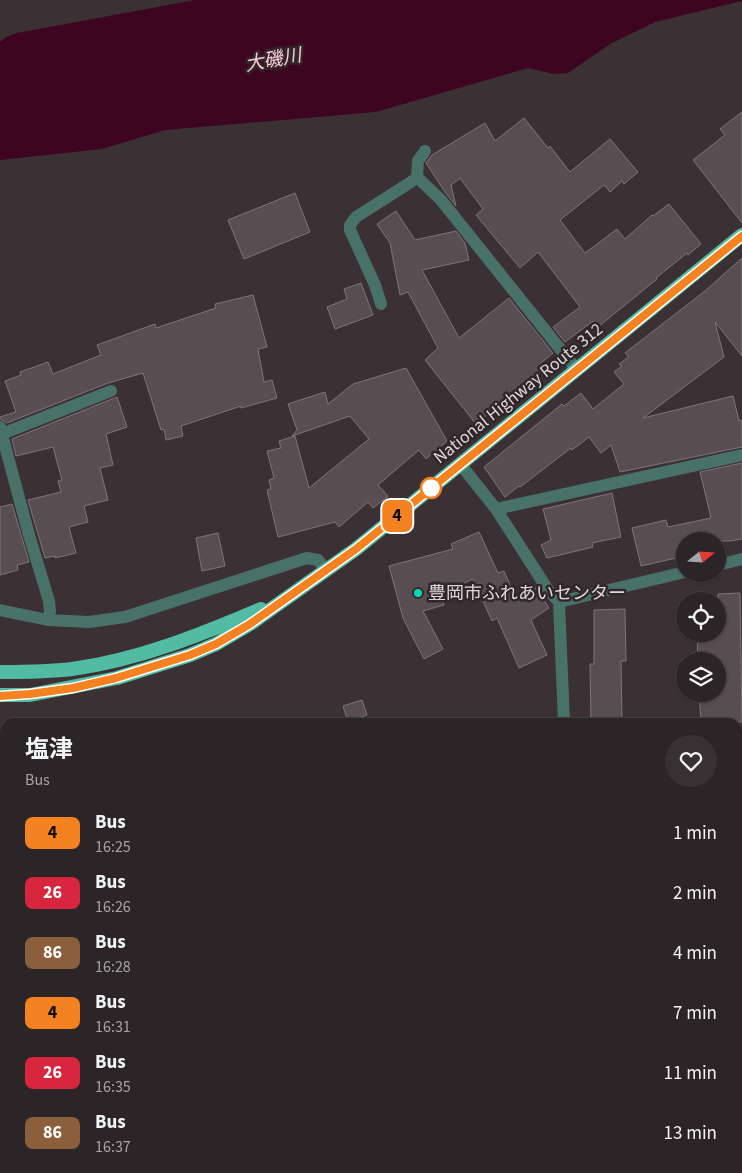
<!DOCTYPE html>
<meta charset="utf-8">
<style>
:root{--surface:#2c2527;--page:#383133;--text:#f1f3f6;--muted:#a6a5a7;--line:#484244}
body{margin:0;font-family:"Source Sans 3","Noto Sans JP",sans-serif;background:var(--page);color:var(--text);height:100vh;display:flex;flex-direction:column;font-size:19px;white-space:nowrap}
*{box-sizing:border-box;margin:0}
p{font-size:16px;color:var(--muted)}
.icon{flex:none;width:28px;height:28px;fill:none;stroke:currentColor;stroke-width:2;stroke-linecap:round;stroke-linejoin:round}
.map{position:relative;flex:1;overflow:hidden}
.panel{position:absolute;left:0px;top:718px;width:742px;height:456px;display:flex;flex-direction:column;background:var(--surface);border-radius:15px 15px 0 0;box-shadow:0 1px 4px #0004,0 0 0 1px var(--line)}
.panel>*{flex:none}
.badge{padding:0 10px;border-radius:8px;font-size:18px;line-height:32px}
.needle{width:32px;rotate:72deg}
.tools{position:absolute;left:676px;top:532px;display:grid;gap:10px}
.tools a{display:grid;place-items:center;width:50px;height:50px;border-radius:50%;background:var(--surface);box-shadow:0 1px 4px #0004,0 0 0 1px var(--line);font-size:25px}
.map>.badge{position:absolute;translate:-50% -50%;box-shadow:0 0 0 2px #fff}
.round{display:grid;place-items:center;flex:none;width:52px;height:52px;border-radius:26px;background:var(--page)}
.overview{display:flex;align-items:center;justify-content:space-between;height:85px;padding:0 25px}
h1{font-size:24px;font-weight:700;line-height:38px}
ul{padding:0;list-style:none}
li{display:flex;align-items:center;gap:15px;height:60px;padding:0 25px}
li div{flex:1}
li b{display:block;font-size:19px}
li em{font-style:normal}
li .badge{min-width:55px;font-weight:700;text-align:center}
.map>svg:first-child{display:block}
.green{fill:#773d52}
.water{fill:#3e0520}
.building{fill:#584d50;stroke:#807478}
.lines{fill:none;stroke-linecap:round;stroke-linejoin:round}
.minor{stroke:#487268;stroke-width:12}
.trunk{stroke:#52bba4;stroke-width:14}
.line-casing{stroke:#fff;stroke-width:11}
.line{stroke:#f58220;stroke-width:8}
.stop-dot{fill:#fff;stroke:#f58220;stroke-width:2.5}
.poi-dot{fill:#09d5b5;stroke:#31272a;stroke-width:2}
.labels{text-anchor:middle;stroke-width:5;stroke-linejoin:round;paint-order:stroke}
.street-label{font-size:18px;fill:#dfd8da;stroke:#31272a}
.poi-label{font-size:18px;fill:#dfd8da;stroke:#31272a;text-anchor:start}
.water-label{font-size:19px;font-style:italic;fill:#fcccdb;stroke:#31272a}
</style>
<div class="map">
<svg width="742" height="1173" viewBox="0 0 742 1173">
<rect width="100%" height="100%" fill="#3b3134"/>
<!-- green -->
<path class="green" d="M0,781L5,782V821L0,819Z
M5,887V1132L0,1130V899Z
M738,903L742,904V950L738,949Z
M738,985H742V1052H738Z
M738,1063L742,1064V1173H108L98,1169H738Z"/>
<!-- water -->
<path class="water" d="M195,0H742V1L655,22L610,44L568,73L554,74L528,68L376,112L165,130L102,149L0,160V42L6,37L17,33Z
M0,1140L5,1142V1169H80L91,1173H0Z"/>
<!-- building -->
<path class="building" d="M742,112V223L693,160L725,135L720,129Z
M524,118L548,148L550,146L570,172L610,139L638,172L624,184L622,181L610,192L604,185L560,220L585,253L617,229L625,239L652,215L653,216L669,204L701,244L688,255L687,253L656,278L657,279L598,327L593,321L565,342L553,327L580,307L538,252L520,268L476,215L483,209L460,178L451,185L456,206L445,192L426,163L432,155L485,123L495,141Z
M295,193L310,232L244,259L228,220Z
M396,211L415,240L456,231L465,243L469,260L422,270L459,338L509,298L553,353L541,363L545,368L476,424L425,360L438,348L408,292L400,295L390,243L377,224Z
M742,258V356L715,322L724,357L643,418L733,396L739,421L742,420V447L620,472L611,445L601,453L589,437L572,450L571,448L520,487L519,486L505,497L484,467L562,404L564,406L581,393L593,409L624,384L614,372L622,366L619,364L629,357L625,353L705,291Z
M361,283L373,315L335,329L327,307L347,299L344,289Z
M253,295L267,347L258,349L264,382L272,380L277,398L241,408V406L181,426L183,436L166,440L164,429L161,430L143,373L108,383L7,423L0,419V417L16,412L5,381L21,375L20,372L48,362L53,374L101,355L97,345L155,324L156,328L216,308L215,304Z
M406,368L447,441L426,459L419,450L378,485L388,496L373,508L368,502L339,527L335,522L278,537L267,490L271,489L269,480L274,478L267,451L281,448L279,441L295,436L309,488L369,439L350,416L292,436L297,430L288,404L325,392L328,404L353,384Z
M117,397L127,427L106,434L113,465L100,468L108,500L84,506L88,522L69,527L76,553L55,558V556L45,558L28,500L61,492L58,481L62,480L53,447L16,456L12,439Z
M742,463V539L730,541H685V556L641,566L632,528L666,520L668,527L711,518L700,472Z
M612,493L621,537L592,543L593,547L547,558L541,545L551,540L543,509Z
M12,504L29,562L17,565L18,570L0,575V507Z
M479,532L498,573L504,571L516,599L535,587L549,608L531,620L547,655L519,668L497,618L492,621L473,579L441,594L444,605L423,611L443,649L424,659L403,618L389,566L453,549L451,544Z
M218,533L225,566L202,571L196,538Z
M740,593L742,722H701L699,694H718V661H698L697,634H718V594Z
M625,609L626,661H621L622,722H591L590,664H594V610Z
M362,700L367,715L348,722L343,706Z"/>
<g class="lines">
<!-- minor -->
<path class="minor" d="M417,177L441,200L577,370
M381,304L375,285L350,230V225L356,217L411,182L417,177L418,161L425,151
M0,427L29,535L49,601L50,611L48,620L89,622L125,617L307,558L318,560L326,570
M2,434L111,391
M461,465L496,509L548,590L559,602L564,722
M496,509L742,455
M718,565L742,559
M559,602L685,572
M0,610L48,620
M0,766L5,768
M738,854H742
M738,967L742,968"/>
<!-- trunk -->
<path class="trunk" d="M0,672C24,672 48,672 72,669C138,660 200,635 261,609
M0,695H30L117,678L190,655L216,644L250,624L356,549L742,235"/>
</g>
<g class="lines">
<!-- line casing -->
<g class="line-casing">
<path id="line" d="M0,696L30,694L73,688L116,678L190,655L216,644L250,624L356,549L742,236"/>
</g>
<!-- line -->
<use href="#line" class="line"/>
</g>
<!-- markers -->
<circle class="stop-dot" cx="431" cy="488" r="10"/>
<circle class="poi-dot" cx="418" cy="593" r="5"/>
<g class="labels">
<!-- street labels -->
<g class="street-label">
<text transform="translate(518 393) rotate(-39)" y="6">National Highway Route 312</text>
</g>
<!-- poi labels -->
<g class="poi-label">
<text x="428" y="599">豊岡市ふれあいセンター</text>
</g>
<!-- water labels -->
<g class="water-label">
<text transform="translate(273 59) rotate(-10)" y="7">大磯川</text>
</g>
</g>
</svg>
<div class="tools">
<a><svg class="needle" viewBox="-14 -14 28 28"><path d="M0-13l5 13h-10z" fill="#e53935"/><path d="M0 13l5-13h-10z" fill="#a6a5a7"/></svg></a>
<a><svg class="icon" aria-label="locate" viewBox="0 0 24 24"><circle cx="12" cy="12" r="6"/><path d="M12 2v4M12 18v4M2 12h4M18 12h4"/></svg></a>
<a><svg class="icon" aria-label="layers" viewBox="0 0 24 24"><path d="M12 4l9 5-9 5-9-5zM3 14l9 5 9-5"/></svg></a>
</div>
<b class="badge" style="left:397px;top:516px;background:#f58220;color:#111">4</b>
<section class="panel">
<div class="overview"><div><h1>塩津</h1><p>Bus</p></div><a class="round"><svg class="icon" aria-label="heart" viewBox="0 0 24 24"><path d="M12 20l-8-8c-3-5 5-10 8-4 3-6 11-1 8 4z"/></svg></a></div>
<ul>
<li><span class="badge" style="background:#f58220;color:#111">4</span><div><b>Bus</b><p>16:25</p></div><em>1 min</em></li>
<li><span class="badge" style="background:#d7263d;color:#fff">26</span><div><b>Bus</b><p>16:26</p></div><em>2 min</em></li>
<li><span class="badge" style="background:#8b5e3c;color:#fff">86</span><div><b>Bus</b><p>16:28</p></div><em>4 min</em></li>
<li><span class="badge" style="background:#f58220;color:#111">4</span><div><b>Bus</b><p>16:31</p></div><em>7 min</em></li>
<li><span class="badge" style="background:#d7263d;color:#fff">26</span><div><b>Bus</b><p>16:35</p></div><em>11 min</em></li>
<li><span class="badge" style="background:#8b5e3c;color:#fff">86</span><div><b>Bus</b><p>16:37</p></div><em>13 min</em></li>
</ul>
</section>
</div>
